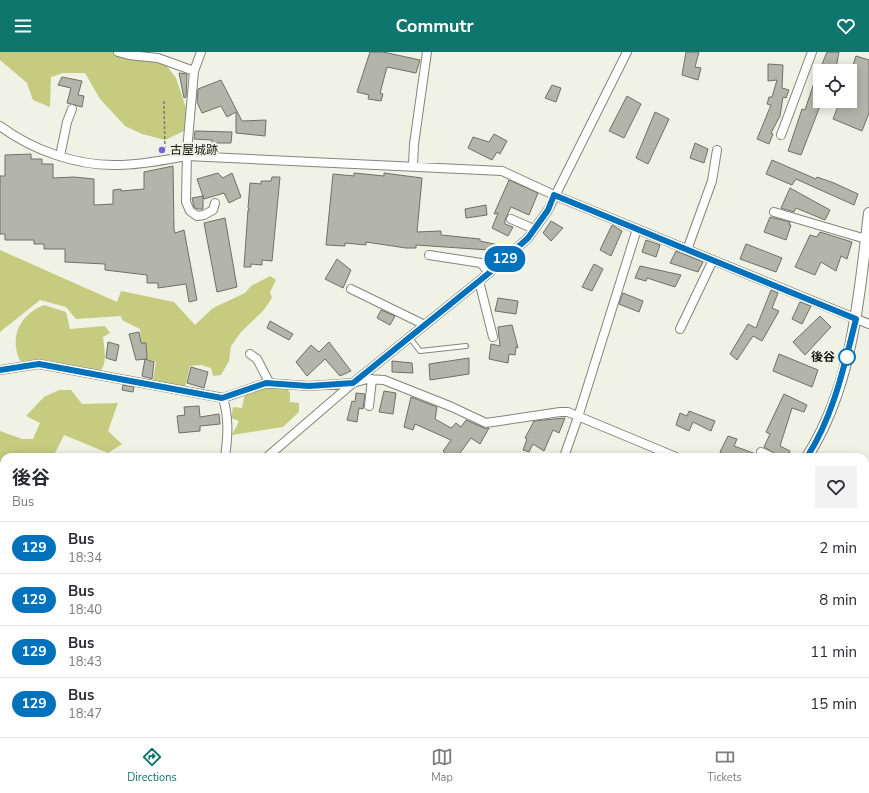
<!DOCTYPE html>
<meta charset="utf-8">
<style>
:root{--surface:#fff;--page:#f2f2f3;--text:#2b2b33;--muted:#7c7c81;--line:#e1e1e2;--accent:#0f766e}
body{margin:0;font-family:"Nunito Sans","Noto Sans JP",sans-serif;background:var(--page);color:var(--text);height:100vh;display:flex;flex-direction:column;font-size:15px;white-space:nowrap}
*{box-sizing:border-box;margin:0}
p{font-size:13px;color:var(--muted)}
.icon{flex:none;width:22px;height:22px;fill:none;stroke:currentColor;stroke-width:2;stroke-linecap:round;stroke-linejoin:round}
.map{position:relative;flex:1;overflow:hidden}
.sheet{position:absolute;left:0px;top:401px;width:869px;height:284px;display:flex;flex-direction:column;background:var(--surface);border-radius:12px 12px 0 0;box-shadow:0 2px 10px #0003}
.sheet>*{flex:none}
.badge{padding:0 8px;border-radius:13px;font-size:14px;line-height:26px}
.buttons{position:absolute;left:813px;top:12px;display:grid;gap:8px}
.buttons a{display:grid;place-items:center;width:44px;height:44px;border-radius:0px;background:var(--surface);box-shadow:0 2px 10px #0003;font-size:20px}
.map>.badge{position:absolute;translate:-50% -50%;box-shadow:0 0 0 2px #fff}
.round{display:grid;place-items:center;flex:none;width:42px;height:42px;border-radius:0px;background:var(--page)}
.summary{display:flex;align-items:center;justify-content:space-between;height:68px;padding:0 12px}
h1{font-size:19px;font-weight:700;line-height:30px}
ul{padding:0;list-style:none}
li{display:flex;align-items:center;gap:12px;height:52px;padding:0 12px;border-top:1px solid var(--line)}
li div{flex:1}
li b{display:block;font-size:15px}
li em{font-style:normal}
li .badge{min-width:44px;font-weight:700;text-align:center}
header{display:flex;justify-content:space-between;align-items:center;height:52px;padding:0 12px;background:var(--accent);color:#fff;font-size:18px;font-weight:700}
.menu{display:flex;justify-content:space-around;align-items:center;height:56px;border-top:1px solid var(--line);background:var(--surface);font-size:11px;color:var(--muted)}
.menu a{display:grid;justify-items:center;gap:2px}
.menu .on{color:var(--accent)}
.map>svg:first-child{display:block}
.green{fill:#c5cb7f}
.building{fill:#b3b5aa;stroke:#6f7066}
.lines{fill:none;stroke-linecap:round;stroke-linejoin:round}
.service-casing{stroke:#84857b;stroke-width:6}
.minor-casing{stroke:#84857b;stroke-width:10}
.tertiary-casing{stroke:#84857b;stroke-width:12}
.path{stroke:#797a73;stroke-width:1.5;stroke-dasharray:3 2;stroke-linecap:butt}
.service{stroke:#fff;stroke-width:4}
.minor{stroke:#fff;stroke-width:8}
.tertiary{stroke:#fff;stroke-width:10}
.line-casing{stroke:#fff;stroke-width:9}
.line{stroke:#0072bc;stroke-width:6}
.poi-dot{fill:#7961db;stroke:#f0f2e6;stroke-width:1.5}
.stop-dot{fill:#fff;stroke:#0072bc;stroke-width:2}
.labels{text-anchor:middle;stroke-width:4;stroke-linejoin:round;paint-order:stroke}
.poi-label{font-size:12px;fill:#171713;stroke:#f0f2e6;text-anchor:start}
.stop-label{font-size:12px;font-weight:bold;fill:#171713;stroke:#f0f2e6;text-anchor:end}
</style>
<header><svg class="icon" aria-label="menu" viewBox="0 0 24 24"><path d="M4 6h16M4 12h16M4 18h16"/></svg>Commutr<svg class="icon" aria-label="heart" viewBox="0 0 24 24"><path d="M12 20l-8-8c-3-5 5-10 8-4 3-6 11-1 8 4z"/></svg></header>
<div class="map">
<svg width="869" height="685" viewBox="0 0 869 685">
<rect width="100%" height="100%" fill="#f0f2e6"/>
<!-- green -->
<path class="green" d="M0,0H112L166,13L176,26L186,56L184,79L165,88L142,82L125,74L100,47L85,21H63L51,25L50,55L33,48L27,31L0,8Z
M0,198L117,250L121,239L174,250L195,273L213,256L245,241L251,234L270,224L276,228L270,240L272,246L263,259L241,280L231,294L229,309L221,323L213,324L211,316L201,313L190,314L185,335L153,328L156,310L147,307L146,291H141L140,277L122,268L121,264L76,267L66,255L40,248L0,280Z
M44,253L66,260L70,277L105,274L110,281L103,285C104,296 108,311 100,319L46,308L20,309C9,284 20,263 44,253Z
M266,333L285,334L290,341V350L299,351V360L283,375L232,383L239,369L231,366L233,355L242,356L245,341Z
M59,338H71L82,352L118,351L108,379L122,392L108,401L64,383L53,405H4L3,468L0,455V379L22,387H33L40,371L26,364L44,345Z"/>
<!-- building -->
<path class="building" d="M370,0H383L420,8L416,21L387,15L380,41L383,42L381,49L368,47L369,43L357,40Z
M686,0H699L695,15L701,16L698,28L682,23Z
M827,0H839L837,11L833,19H820V49H822L801,103L788,99L802,57L805,58L819,16L820,17Z
M856,4L869,8V61L862,79L833,67L840,49H850V22Z
M768,12L783,13L782,36L789,38L786,46L783,45L780,64L771,81L773,82L769,92L757,87L771,53L767,52L769,45H772L777,28L768,29Z
M179,21L187,22L186,45L184,46Z
M62,25L82,29L78,43L84,44L82,55L67,51L71,36L58,33Z
M221,28L242,69L266,68L265,84L236,81V60L227,65L221,54L202,61L197,50L198,37Z
M552,33L561,36L556,50L545,46Z
M627,44L641,52L624,86L609,79Z
M655,60L669,67L648,112L636,106Z
M195,79L232,80L231,91H212V88L194,87Z
M494,82L507,89L500,102L497,100L492,108L468,96L473,85L489,90Z
M695,91L708,97L704,111L690,106Z
M31,102V107H42V112H53V126L74,125L94,127V153L113,152V138L121,137V139L144,137V120L173,114L174,177L175,181L184,178L197,248L189,250L186,232L158,236V231H147V223L105,218V212L65,210V197H44V192H34V188H5V182H0V124H5V103Z
M772,108L816,127L817,125L834,131L858,142L854,153L796,127L792,133L766,122Z
M218,121L223,126L232,121L241,145L229,151L224,141L204,147L197,127Z
M354,121L384,124V121L422,126L417,180L441,179V183L480,187V189L508,195V197L505,200L499,199L488,211L489,198L416,193V196H406L366,190V193L345,191V194L326,193L333,122L354,124Z
M272,125H280L272,209L262,208V213L251,212V215H244L248,158H250L248,156L250,131L261,132V129H271Z
M509,128L538,141L529,163L511,155L505,168V172L513,175L508,184L492,176L498,161L494,162Z
M790,136L830,158L825,168L796,156L794,160L781,156Z
M203,144V157H197L194,155L192,146Z
M486,153L487,163L466,166L465,157Z
M770,165L790,170L789,173H791L786,188L764,180Z
M225,166L237,235L217,240L204,171Z
M551,169L563,176L551,189L543,181Z
M612,173L622,179L611,204L600,198Z
M820,180L852,190L847,207L841,204L836,219L821,210L815,223L795,215L810,183L817,185Z
M646,188L660,193L656,205L642,200Z
M746,192L782,206L776,220L740,207Z
M676,199L703,210L698,220L670,211Z
M337,207L351,218L343,236L325,227Z
M594,212L603,217L592,239L582,235Z
M640,214L681,223L675,235L647,226L646,229L635,226Z
M771,238L778,241L772,256L779,259L762,289L753,284L737,308L730,302L748,272L756,276Z
M623,241L643,249L639,260L619,252Z
M498,246L518,249L516,262L495,259Z
M800,250L811,254L802,272L792,267Z
M381,258L395,264L390,273L377,266Z
M820,264L831,275L805,303L793,290Z
M270,269L293,282L289,288L267,276Z
M512,273L518,296L516,295L515,303L509,302L508,311L489,307L491,292L500,294L498,275Z
M139,280L141,291H146L147,307L136,308L129,282Z
M108,290L119,293L116,309L106,306Z
M329,290L351,319L340,324L325,307L307,324L296,310L311,293L319,300Z
M779,302L818,318L812,335L773,319Z
M469,306V322L430,328L429,312Z
M145,307L154,310L152,327L142,324Z
M392,309L412,311L413,321L392,320Z
M191,315L208,320L204,336L187,331Z
M123,333L134,335L133,340L122,338Z
M384,339L396,341L393,362L379,360Z
M356,341L365,342L363,357L359,356L357,370L347,368L352,349L355,350Z
M784,342L807,353L804,360L792,356L780,394L790,399L788,405H781L764,395L770,382L766,380Z
M411,345L437,355L435,367L451,376L456,371L461,375L466,368L484,376H489L480,392L471,386L457,405H450L443,399L451,388L415,372L413,378L404,375Z
M199,354L200,365L219,362L220,372L200,374V379L179,381L177,364L185,363L184,355Z
M689,359L715,369L711,379L693,370L689,379L676,373L680,361L687,364Z
M565,366L559,381L553,378L544,399L533,392L529,400L523,398L527,387L525,386L534,369Z
M728,384L737,387L734,394L756,402L759,405H730L720,400Z"/>
<g class="lines">
<!-- service casing -->
<g class="service-casing">
<path id="service" d="M410,286L420,299L466,294"/>
</g>
<!-- minor casing -->
<g class="minor-casing">
<path id="minor" d="M118,0L129,3L158,6L194,19
M201,0L194,19L187,99L186,150L190,159L197,164L204,163L213,158L215,151
M0,74C32,98 77,114 117,113C141,113 165,108 187,104L502,119L554,143L869,272
M781,83L812,0
M60,104L67,70L72,57
M413,113L414,92L427,0
M774,160L866,187
M511,167L534,177
M687,198L712,129L717,98
M429,203L481,211L489,221
M479,229L493,285
M351,237L425,273
M680,277L713,208
M250,302L257,307L270,332
M0,318L39,312L223,346L266,331L309,334L353,331L367,327L384,328L452,355L486,371L560,360H568L676,405
M223,346C229,366 228,384 225,405
M369,354L372,327
M761,400L772,405
M267,405L353,331L489,221L528,186L548,158L627,0
M564,405L578,365L637,177
M0,470L4,481
M865,544L869,546
M0,553L4,551
M0,595L4,593
M0,663L4,667
M22,681L27,685
M121,681L131,685
M156,681L159,685
M402,681L406,685
M347,685L353,681
M504,685L509,681
M739,685L741,681"/>
</g>
<!-- tertiary casing -->
<g class="tertiary-casing">
<path id="tertiary" d="M807,405C853,333 859,244 869,161
M564,685L569,681"/>
</g>
<!-- path -->
<path class="path" d="M164,49L165,100"/>
<!-- service -->
<use href="#service" class="service"/>
<!-- minor -->
<use href="#minor" class="minor"/>
<!-- tertiary -->
<use href="#tertiary" class="tertiary"/>
</g>
<g class="lines">
<!-- line casing -->
<g class="line-casing">
<path id="line" d="M0,318L39,312L222,346L266,331L309,334L353,331L489,221L528,186L548,158L554,143L856,267C844,314 834,363 807,405"/>
</g>
<!-- line -->
<use href="#line" class="line"/>
</g>
<!-- markers -->
<circle class="poi-dot" cx="162" cy="98" r="4"/>
<circle class="stop-dot" cx="847" cy="305" r="8"/>
<g class="labels">
<!-- poi labels -->
<g class="poi-label">
<text x="170" y="102">古屋城跡</text>
</g>
<!-- stop labels -->
<g class="stop-label">
<text x="835" y="309">後谷</text>
</g>
</g>
</svg>
<div class="buttons">
<a><svg class="icon" aria-label="locate" viewBox="0 0 24 24"><circle cx="12" cy="12" r="6"/><path d="M12 2v4M12 18v4M2 12h4M18 12h4"/></svg></a>
</div>
<b class="badge" style="left:505px;top:207px;background:#0072bc;color:#fff">129</b>
<section class="sheet">
<div class="summary"><div><h1>後谷</h1><p>Bus</p></div><a class="round"><svg class="icon" aria-label="heart" viewBox="0 0 24 24"><path d="M12 20l-8-8c-3-5 5-10 8-4 3-6 11-1 8 4z"/></svg></a></div>
<ul>
<li><span class="badge" style="background:#0072bc;color:#fff">129</span><div><b>Bus</b><p>18:34</p></div><em>2 min</em></li>
<li><span class="badge" style="background:#0072bc;color:#fff">129</span><div><b>Bus</b><p>18:40</p></div><em>8 min</em></li>
<li><span class="badge" style="background:#0072bc;color:#fff">129</span><div><b>Bus</b><p>18:43</p></div><em>11 min</em></li>
<li><span class="badge" style="background:#0072bc;color:#fff">129</span><div><b>Bus</b><p>18:47</p></div><em>15 min</em></li>
</ul>
</section>
</div>
<nav class="menu">
<a class="on"><svg class="icon" aria-label="directions" viewBox="0 0 24 24"><path d="M12 3l9 9-9 9-9-9zM9 14v-3h6M13 9l2 2-2 2"/></svg>Directions</a>
<a><svg class="icon" aria-label="map" viewBox="0 0 24 24"><path d="M3 6l6-2 6 2 6-2v14l-6 2-6-2-6 2zM9 4v14M15 6v14"/></svg>Map</a>
<a><svg class="icon" aria-label="tickets" viewBox="0 0 24 24"><path d="M3 7h18v10H3zM15 7v10"/></svg>Tickets</a>
</nav>
